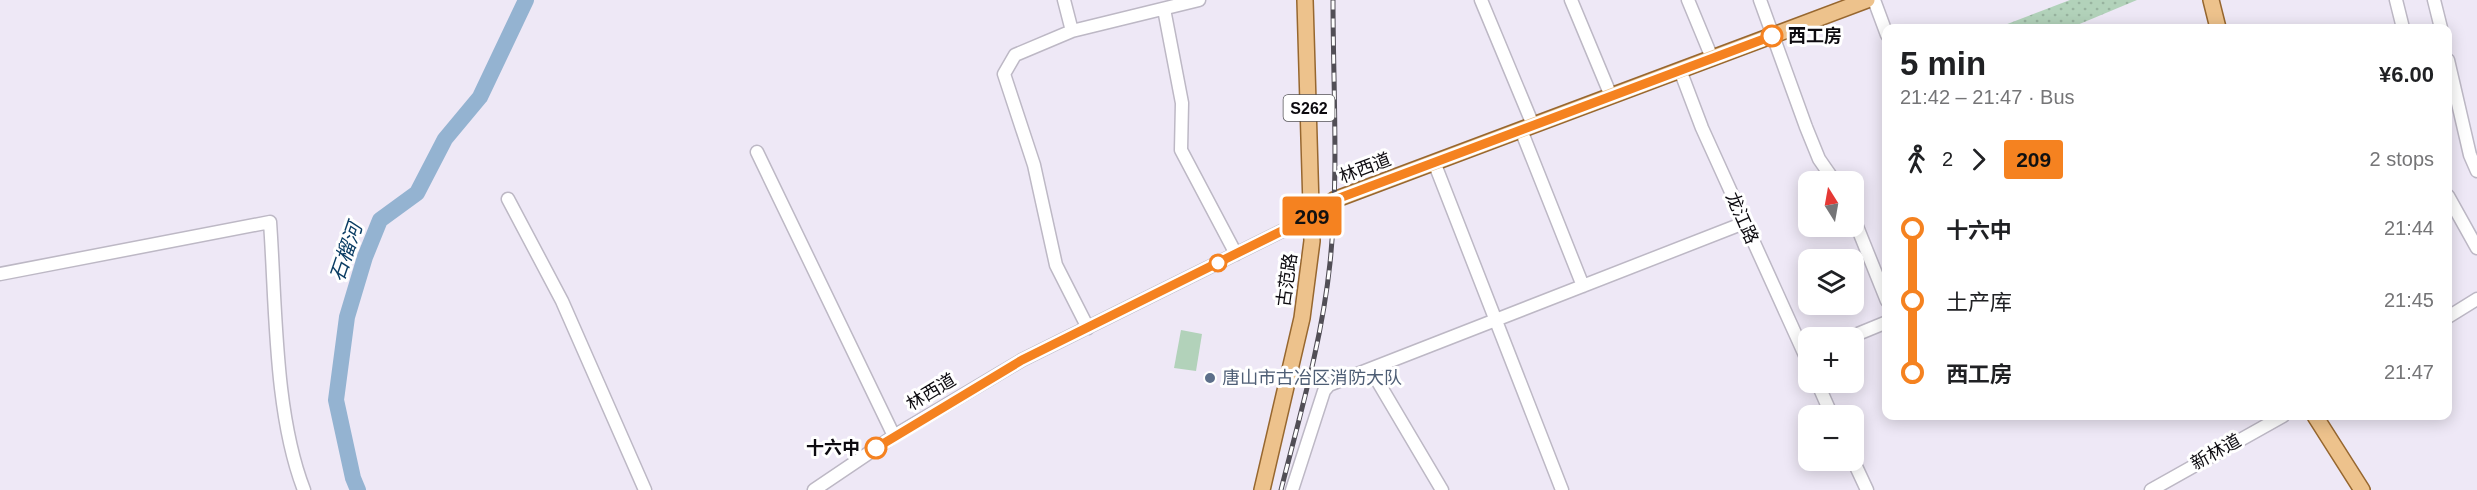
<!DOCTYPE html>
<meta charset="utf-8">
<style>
:root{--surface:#fff;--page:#f2f2f2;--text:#202124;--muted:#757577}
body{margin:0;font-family:Helvetica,"Noto Sans SC",sans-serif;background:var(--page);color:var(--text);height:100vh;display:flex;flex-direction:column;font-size:22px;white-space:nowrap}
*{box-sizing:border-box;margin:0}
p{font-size:20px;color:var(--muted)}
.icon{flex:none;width:33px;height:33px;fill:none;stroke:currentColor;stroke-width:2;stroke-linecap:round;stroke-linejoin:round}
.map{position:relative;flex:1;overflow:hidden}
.sheet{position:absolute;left:1882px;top:24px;width:570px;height:396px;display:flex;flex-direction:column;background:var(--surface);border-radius:12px;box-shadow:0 3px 15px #0003}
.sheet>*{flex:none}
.badge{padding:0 12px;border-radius:4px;font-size:21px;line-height:39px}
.needle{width:39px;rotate:349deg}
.tools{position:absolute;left:1798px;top:171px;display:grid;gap:12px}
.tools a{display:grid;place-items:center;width:66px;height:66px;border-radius:12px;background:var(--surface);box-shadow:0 3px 15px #0003;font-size:30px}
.map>.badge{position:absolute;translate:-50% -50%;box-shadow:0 0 0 3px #fff}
.legs{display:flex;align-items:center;gap:9px;height:66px;padding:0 18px;font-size:20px}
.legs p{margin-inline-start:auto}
.summary{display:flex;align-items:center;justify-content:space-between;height:102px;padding:0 18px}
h1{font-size:33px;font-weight:800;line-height:45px}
ul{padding:0 18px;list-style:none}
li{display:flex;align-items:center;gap:21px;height:72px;font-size:22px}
li i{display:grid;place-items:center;width:9px;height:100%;margin:0 8px;background:currentColor}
li i::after{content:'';width:15px;height:15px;margin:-8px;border:4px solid;border-radius:50%;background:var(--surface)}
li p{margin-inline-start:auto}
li:first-child i{background:linear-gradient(#0000 50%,currentColor 0)}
li:last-child i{background:linear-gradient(currentColor 50%,#0000 0)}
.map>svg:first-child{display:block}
.grass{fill:#b2d2ba}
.garden{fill:url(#garden-dots)}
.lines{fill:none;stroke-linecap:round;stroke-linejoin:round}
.river{stroke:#94b3d1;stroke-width:16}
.minor-casing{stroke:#bdb8c5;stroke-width:15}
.major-casing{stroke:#97672f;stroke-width:18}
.minor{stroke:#fff;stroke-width:12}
.major{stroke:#edc28c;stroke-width:15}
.rail-casing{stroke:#514e56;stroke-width:5}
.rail{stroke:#fff;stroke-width:3;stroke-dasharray:9;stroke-linecap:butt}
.line-1-casing{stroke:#fff;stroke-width:14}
.line-1{stroke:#f58220;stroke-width:9}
.stop-1-dot{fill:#fff;stroke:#f58220;stroke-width:3}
.service-dot{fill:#5c6f8a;stroke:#fff;stroke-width:2}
.labels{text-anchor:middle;stroke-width:6;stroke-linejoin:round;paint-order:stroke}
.shield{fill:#fff;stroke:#565458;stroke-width:1.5}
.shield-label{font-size:16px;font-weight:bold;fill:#0d0b10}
.stop-label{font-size:18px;font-weight:bold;fill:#0d0b10;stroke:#fff;text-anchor:start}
.street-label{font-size:18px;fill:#0d0b10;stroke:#fff}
.service-label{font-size:18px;fill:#4e5e75;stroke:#fff;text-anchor:start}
.water-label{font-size:20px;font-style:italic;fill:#0b3d64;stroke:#fff}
</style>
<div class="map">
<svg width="2477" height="490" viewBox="0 0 2477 490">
<defs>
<pattern id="garden-dots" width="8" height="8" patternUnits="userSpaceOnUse" patternTransform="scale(1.5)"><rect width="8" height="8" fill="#b2d2ba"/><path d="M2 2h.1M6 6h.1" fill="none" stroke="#98b39f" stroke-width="1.8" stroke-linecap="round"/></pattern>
</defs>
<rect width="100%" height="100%" fill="#eee8f6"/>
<!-- grass -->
<path class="grass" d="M1181,330L1202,334L1196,371L1174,368Z"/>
<!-- garden -->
<path class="garden" d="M2070,0H2137L2070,28H1997Z"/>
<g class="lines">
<!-- river -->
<path class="river" d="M358,490L353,478L336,400L347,317L365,257L380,220L417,193L445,139L480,97L526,0"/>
<!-- minor casing -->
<g class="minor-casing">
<path id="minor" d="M1064,0L1072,31
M1481,0L1533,125
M1571,0L1611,96
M1688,0L1712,58
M1760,0L1806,127L1819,159L1835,182
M1874,0L1887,35
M2396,0L2403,28
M2434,0L2441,28
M1164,9L1182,103L1181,150L1236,254
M2448,60L2470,155L2477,171
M1680,70L1702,128L1809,364
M1521,130L1583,286
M757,152L894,436
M1434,162L1562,490
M2448,196L2477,248
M508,199L562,301L645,490
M1854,219L1887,301
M0,274L270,222C276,305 274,413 304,490
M2448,317L2477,299
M1088,328L1056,265L1034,165L1004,74L1015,55L1072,31L1199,0
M1848,338L1887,322
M1371,370L1442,490
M1817,382L1832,416
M1853,460L1867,490
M814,490L894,436L1022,360L1312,216
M1292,490L1324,391L1329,385L1744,223
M2151,490L2283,416"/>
</g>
<!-- major casing -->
<g class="major-casing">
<path id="major" d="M2211,0L2218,28
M1312,216L1334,200L1867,0
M2315,416L2362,490
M1262,490L1302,318L1312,241L1305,0"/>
</g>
<!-- minor -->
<use href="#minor" class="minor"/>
<!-- major -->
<use href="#major" class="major"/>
<!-- rail casing -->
<g class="rail-casing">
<path id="rail" d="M1281,490C1300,415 1322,340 1330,263C1339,177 1333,87 1333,0"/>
</g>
<!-- rail -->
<use href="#rail" class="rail"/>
</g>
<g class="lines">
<!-- line-1 casing -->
<g class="line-1-casing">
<path id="line-1" d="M876,448L1022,360L1312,216L1334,200L1772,36"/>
</g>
<!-- line-1 -->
<use href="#line-1" class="line-1"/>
</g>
<!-- markers -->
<g class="stop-1-dot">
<circle cx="1772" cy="36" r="10"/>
<circle cx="1218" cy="263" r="8"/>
<circle cx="876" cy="448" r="10"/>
</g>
<circle class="service-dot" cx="1210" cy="378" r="6"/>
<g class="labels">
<!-- shield labels -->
<rect class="shield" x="1283.5" y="95" width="51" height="26" rx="4.5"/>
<g class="shield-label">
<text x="1309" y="114">S262</text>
</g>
<!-- stop labels -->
<g class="stop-label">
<text x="1788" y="42">西工房</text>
<text x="860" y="454" text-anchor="end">十六中</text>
</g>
<!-- street labels -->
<g class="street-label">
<text transform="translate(1365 168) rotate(-21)" y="6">林西道</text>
<text transform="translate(1742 218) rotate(66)" y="6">龙江路</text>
<text transform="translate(1287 280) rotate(-82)" y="6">古范路</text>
<text transform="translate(931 392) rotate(-31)" y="6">林西道</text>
<text transform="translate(2216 452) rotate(-29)" y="6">新林道</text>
</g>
<!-- service labels -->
<g class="service-label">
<text x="1222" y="384">唐山市古冶区消防大队</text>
</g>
<!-- water labels -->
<g class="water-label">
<text transform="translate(346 252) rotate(-71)" y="7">石榴河</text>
</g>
</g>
</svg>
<div class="tools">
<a><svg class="needle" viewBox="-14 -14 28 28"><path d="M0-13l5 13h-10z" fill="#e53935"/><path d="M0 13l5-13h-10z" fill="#757577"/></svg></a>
<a><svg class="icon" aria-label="layers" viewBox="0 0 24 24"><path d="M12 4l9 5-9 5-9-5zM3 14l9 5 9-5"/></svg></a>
<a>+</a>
<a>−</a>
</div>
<b class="badge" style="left:1312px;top:216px;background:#f58220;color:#111">209</b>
<section class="sheet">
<div class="summary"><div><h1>5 min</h1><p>21:42 – 21:47 · Bus</p></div><b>¥6.00</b></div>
<div class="legs"><svg class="icon" aria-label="walk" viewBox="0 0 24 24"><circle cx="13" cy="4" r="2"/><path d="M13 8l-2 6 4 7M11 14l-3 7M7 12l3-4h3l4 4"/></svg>2<svg class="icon" aria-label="forward" viewBox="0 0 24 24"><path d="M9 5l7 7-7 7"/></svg><b class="badge" style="background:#f58220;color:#111">209</b><p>2 stops</p></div>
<ul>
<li><i style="color:#f58220"></i><b>十六中</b><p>21:44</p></li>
<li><i style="color:#f58220"></i><span>土产库</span><p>21:45</p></li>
<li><i style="color:#f58220"></i><b>西工房</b><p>21:47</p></li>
</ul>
</section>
</div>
